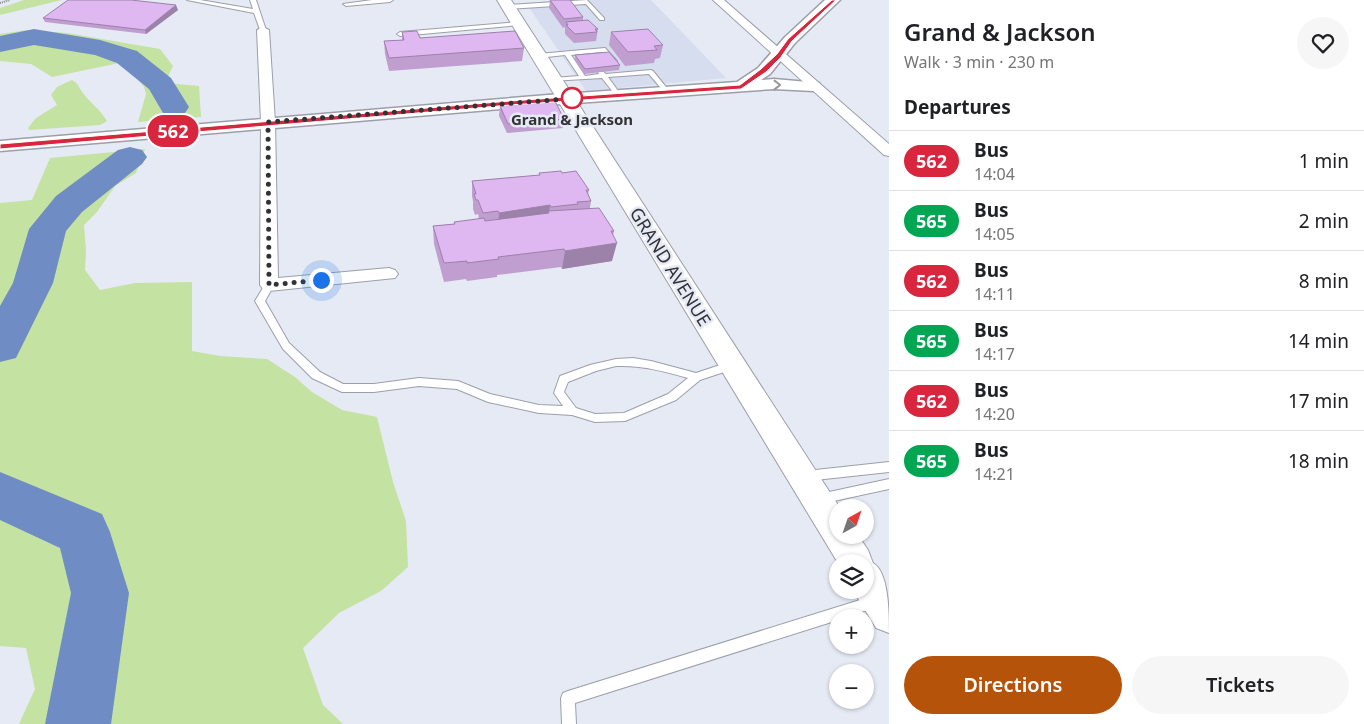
<!DOCTYPE html>
<meta charset="utf-8">
<style>
:root{--surface:#fff;--page:#f6f6f6;--text:#202124;--muted:#757577;--line:#e0e0e0;--accent:#b45309}
body{margin:0;font-family:"Noto Sans",sans-serif;background:var(--page);color:var(--text);height:100vh;display:flex;flex-direction:column;font-size:19px;white-space:nowrap}
*{box-sizing:border-box;margin:0}
p{font-size:16px;color:var(--muted)}
.icon{flex:none;width:28px;height:28px;fill:none;stroke:currentColor;stroke-width:2;stroke-linecap:round;stroke-linejoin:round}
.map{position:relative;flex:1;overflow:hidden}
.panel{display:flex;flex-direction:column;background:var(--surface);width:475px}
.panel>*{flex:none}
.badge{padding:0 10px;border-radius:16px;font-size:18px;line-height:32px}
.needle{width:32px;rotate:40deg}
.fabs{position:absolute;left:829px;top:499px;display:grid;gap:10px}
.fabs a{display:grid;place-items:center;width:45px;height:45px;border-radius:50%;background:var(--surface);box-shadow:0 1px 4px #0004;font-size:25px}
.you{position:absolute;width:25px;height:25px;margin:-12px;border:4px solid #fff;border-radius:50%;background:#1a73e8;box-shadow:0 0 0 8px #1a73e833}
.map>.badge{position:absolute;translate:-50% -50%;box-shadow:0 0 0 2px #fff}
h2{padding:0 15px;font-size:19px;line-height:45px}
.round{display:grid;place-items:center;flex:none;width:52px;height:52px;border-radius:26px;background:var(--page)}
.headline{display:flex;align-items:center;justify-content:space-between;height:85px;padding:0 15px}
h1{font-size:24px;font-weight:600;line-height:38px}
.primary-button{display:flex;gap:10px;margin-top:auto;padding:10px 15px}
.primary-button a{flex:1;height:58px;border-radius:30px;background:var(--accent);color:#fff;font-size:20px;font-weight:600;line-height:58px;text-align:center}
.primary-button a+a{background:var(--page);color:var(--text)}
ul{padding:0;list-style:none}
li{display:flex;align-items:center;gap:15px;height:60px;padding:0 15px;border-top:1px solid var(--line)}
li div{flex:1}
li b{display:block;font-size:19px}
li em{font-style:normal}
li .badge{min-width:55px;font-weight:700;text-align:center}
main{display:flex;flex:1;min-height:0}
.map>svg:first-child{display:block}
.built{fill:#d6ddee}
.green{fill:#c4e2a2}
.lines{fill:none;stroke-linecap:round;stroke-linejoin:round}
.river{fill:#6f8dc4;fill-rule:evenodd}
.service-casing{stroke:#9c9fa9;stroke-width:2}
.minor-casing{stroke:#9c9fa9;stroke-width:2}
.tertiary-casing{stroke:#9c9fa9;stroke-width:3}
.secondary-casing{stroke:#9c9fa9;stroke-width:2}
.path{stroke:#85888f;stroke-width:2;stroke-dasharray:1 1;stroke-linecap:butt}
.service{fill:#fff;fill-rule:evenodd}
.minor{fill:#fff;fill-rule:evenodd}
.tertiary{fill:#fff;fill-rule:evenodd}
.secondary{fill:#fff;fill-rule:evenodd}
.wall{fill:#c09ed0}
.shaded-wall{fill:#9c81a9}
.building{fill:#dfb8f2;stroke:#9c81a9}
.oneway{stroke:#98989a}
.line{fill:#d7263d;stroke:#fff}
.walk{stroke:#313236;stroke-width:5;stroke-dasharray:0 9}
.stop-dot{fill:#fff;stroke:#d7263d;stroke-width:2.5}
.labels{text-anchor:middle;stroke-width:5;stroke-linejoin:round;paint-order:stroke}
.far-stop-label{font-size:15px;font-weight:bold;fill:#313236;stroke:#e6eaf4}
.street-label{font-size:18px;fill:#313236;stroke:#e6eaf4}
</style>
<main>
<div class="map">
<svg width="889" height="724" viewBox="0 0 889 724">
<rect width="100%" height="100%" fill="#e6eaf4"/>
<!-- built -->
<path class="built" d="M564,0H651L726,78L586,91L526,3Z"/>
<!-- green -->
<path class="green" d="M24,0H62L0,15V8Z
M27,30L67,33L160,49L173,66L165,83L199,86L201,117L138,122L146,94L144,87L124,62L52,77L31,64L0,61V34Z
M72,80C78,83 79,88 83,93C90,103 99,108 107,121L100,125L29,130L28,128L36,118L57,105L51,95L57,87Z
M145,149L136,173L115,186L97,212L84,225L86,250L85,270L100,290L135,283L192,282V351L220,356L267,359L295,377L312,392L342,410L377,417L393,482L406,521L408,567L381,591L339,613L303,648L323,705L343,724H19L35,689L26,648L0,646V203L32,200L50,158Z"/>
<g class="lines">
<!-- river -->
<path class="river" d="M34,29L100,40L137,51L171,78L189,107L185,113L174,116L163,113L149,89L117,63L95,55L34,45L0,52V36Z
M130,147L142,150L147,157L142,164L82,212L66,231L53,283L16,358L0,362V306L13,283L29,229L56,196L118,150Z
M0,472L102,514L110,532L129,593L111,724H45L71,593L60,548L0,520Z"/>
<!-- service casing -->
<g class="service-casing">
<path id="service" d="M187,0H200L253,9L250,0H256L266,30L263,32L260,30L254,13Z
M372,0H393L390,2L346,6L343,4Z
M587,0L604,18V20H600L586,4L508,9L505,7L508,5Z
M518,22L521,24L520,25L400,36L397,34L400,32Z
M605,48L617,61V63H613L603,52L571,55L585,76L599,74L598,72L601,70L606,74L651,70L653,71L670,92L665,93L649,74L608,77L621,95L618,97L616,96L602,78L551,81L550,80L553,78L579,76L565,55L538,58L535,56L538,54Z
M269,282L274,285L265,301L289,343L320,372L343,384H374L419,378L458,381L490,394L539,405L563,406L554,393L560,376L590,365L616,359L633,358L651,361L696,373L732,361L736,362L737,365L736,368L700,380L676,400L625,421L595,422L572,415L539,413L488,402L457,389L419,386L374,392H342L312,378L283,349L255,301L266,283ZM616,366C641,365 664,371 688,378L668,394L624,413L595,414L576,408L564,392L568,382L596,371Z
M889,462V472L806,481L802,479L800,476L802,473L806,471Z
M889,479V489L820,504L816,503L814,499L816,495L820,494Z
M876,595L881,596L883,601L881,606L876,607L844,618H838V620L575,703L576,724H562L561,698L563,693L568,691Z"/>
</g>
<!-- minor casing -->
<g class="minor-casing">
<path id="minor" d="M713,0H724L889,144V156L884,155Z
M263,27L269,30L275,122L278,278L389,268L395,270L398,274L395,278L269,291L263,289L260,285L261,122L257,30Z"/>
</g>
<!-- tertiary casing -->
<g class="tertiary-casing">
<path id="tertiary" d="M825,0H840L795,43L770,74L761,80L774,79L819,83L821,86L819,89L813,91L774,89L548,105L0,151V141L548,95L737,82L758,68L785,37Z"/>
</g>
<!-- secondary casing -->
<g class="secondary-casing">
<path id="secondary" d="M497,0H511L840,508H838V535H858L868,550L873,563C889,572 889,613 889,633L876,628L853,590H865V562L838,563Z"/>
</g>
<!-- path -->
<path class="path" d="M0,3L10,0"/>
<!-- service -->
<use href="#service" class="service"/>
<!-- minor -->
<use href="#minor" class="minor"/>
<!-- tertiary -->
<use href="#tertiary" class="tertiary"/>
<!-- secondary -->
<use href="#secondary" class="secondary"/>
</g>
<!-- wall -->
<path class="wall" d="M550,0L583,17V20L598,29L596,41L574,43L565,34V27L563,28L549,8Z
M178,10L146,34L45,22L43,18Z
M402,32L420,38L524,48L522,61L389,71L385,54L384,41L402,40Z
M611,32L663,45L660,58L655,59L654,63L625,66L609,45Z
M575,55L620,65L619,70L584,74L575,60Z
M500,106L564,119L563,128L507,133L499,116Z
M539,173H562L589,190L588,194L591,201L590,208L614,231L613,235L612,261L562,269L561,267L497,275V277L467,281L466,279L444,282L434,244L433,226L454,224V222L479,219L478,214L475,215L473,209V201L472,196V181L539,175Z"/>
<!-- shaded-wall -->
<path class="shaded-wall" d="M176,5L178,10L146,34L145,30Z
M550,205L548,220L549,213L548,211L547,220L498,227L499,213Z
M617,243L612,261L562,269L565,251Z"/>
<!-- building -->
<path class="building" d="M68,0H131L176,5L145,30L43,18Z
M550,0H570L583,17L564,19Z
M588,20L598,29H595L597,32L575,34L566,25H568L566,22Z
M648,29L663,45L654,46L657,50L628,52L611,32Z
M417,31L420,38L515,31L524,48L389,58L384,41L404,40L402,32Z
M609,52L620,65L585,69L575,55Z
M555,101L564,119L508,124L500,106Z
M561,171L562,173L576,171L589,190H586L591,201L577,202L578,204L551,207L550,205L499,213L498,211L483,213L478,200H476L474,194H476L472,181L540,175L539,173Z
M599,208L614,231H611L617,243L565,251L564,249L498,257L499,259L467,263V261L444,263L433,226L455,224L454,222L484,218L485,221L549,213L548,211Z"/>
<!-- one-way arrows -->
<defs><path id="oneway-chevron" d="M-2-3.5L2.5 0L-2 3.5" fill="none" stroke-width="1.6" stroke-linecap="round" stroke-linejoin="round" transform="scale(1.25)"/></defs>
<use class="oneway" href="#oneway-chevron" transform="translate(777 85)"/>
<!-- line -->
<path class="line" d="M832,0H836L792,41L781,57L766,72L741,89L510,105L0,149V144L510,101L740,85L761,69L777,54L788,39Z"/>
<g class="lines">
<!-- walk -->
<path class="walk" d="M321,280L269,285L268,122L579,98H572"/>
</g>
<!-- markers -->
<circle class="stop-dot" cx="572" cy="98" r="10"/>
<g class="labels">
<!-- far-stop labels -->
<g class="far-stop-label">
<text x="572" y="125">Grand &amp; Jackson</text>
</g>
<!-- street labels -->
<g class="street-label">
<text transform="translate(670 267) rotate(58)" y="6">GRAND AVENUE</text>
</g>
</g>
</svg>
<div class="fabs">
<a><svg class="needle" viewBox="-14 -14 28 28"><path d="M0-13l5 13h-10z" fill="#e53935"/><path d="M0 13l5-13h-10z" fill="#757577"/></svg></a>
<a><svg class="icon" aria-label="layers" viewBox="0 0 24 24"><path d="M12 4l9 5-9 5-9-5zM3 14l9 5 9-5"/></svg></a>
<a>+</a>
<a>−</a>
</div>
<div class="you" style="left:321px;top:280px"></div>
<b class="badge" style="left:173px;top:131px;background:#d7263d;color:#fff">562</b>
</div>
<section class="panel">
<div class="headline"><div><h1>Grand &amp; Jackson</h1><p>Walk · 3 min · 230 m</p></div><a class="round"><svg class="icon" aria-label="heart" viewBox="0 0 24 24"><path d="M12 20l-8-8c-3-5 5-10 8-4 3-6 11-1 8 4z"/></svg></a></div>
<h2>Departures</h2>
<ul>
<li><span class="badge" style="background:#d7263d;color:#fff">562</span><div><b>Bus</b><p>14:04</p></div><em>1 min</em></li>
<li><span class="badge" style="background:#00a651;color:#fff">565</span><div><b>Bus</b><p>14:05</p></div><em>2 min</em></li>
<li><span class="badge" style="background:#d7263d;color:#fff">562</span><div><b>Bus</b><p>14:11</p></div><em>8 min</em></li>
<li><span class="badge" style="background:#00a651;color:#fff">565</span><div><b>Bus</b><p>14:17</p></div><em>14 min</em></li>
<li><span class="badge" style="background:#d7263d;color:#fff">562</span><div><b>Bus</b><p>14:20</p></div><em>17 min</em></li>
<li><span class="badge" style="background:#00a651;color:#fff">565</span><div><b>Bus</b><p>14:21</p></div><em>18 min</em></li>
</ul>
<div class="primary-button"><a>Directions</a><a>Tickets</a></div>
</section>
</main>
